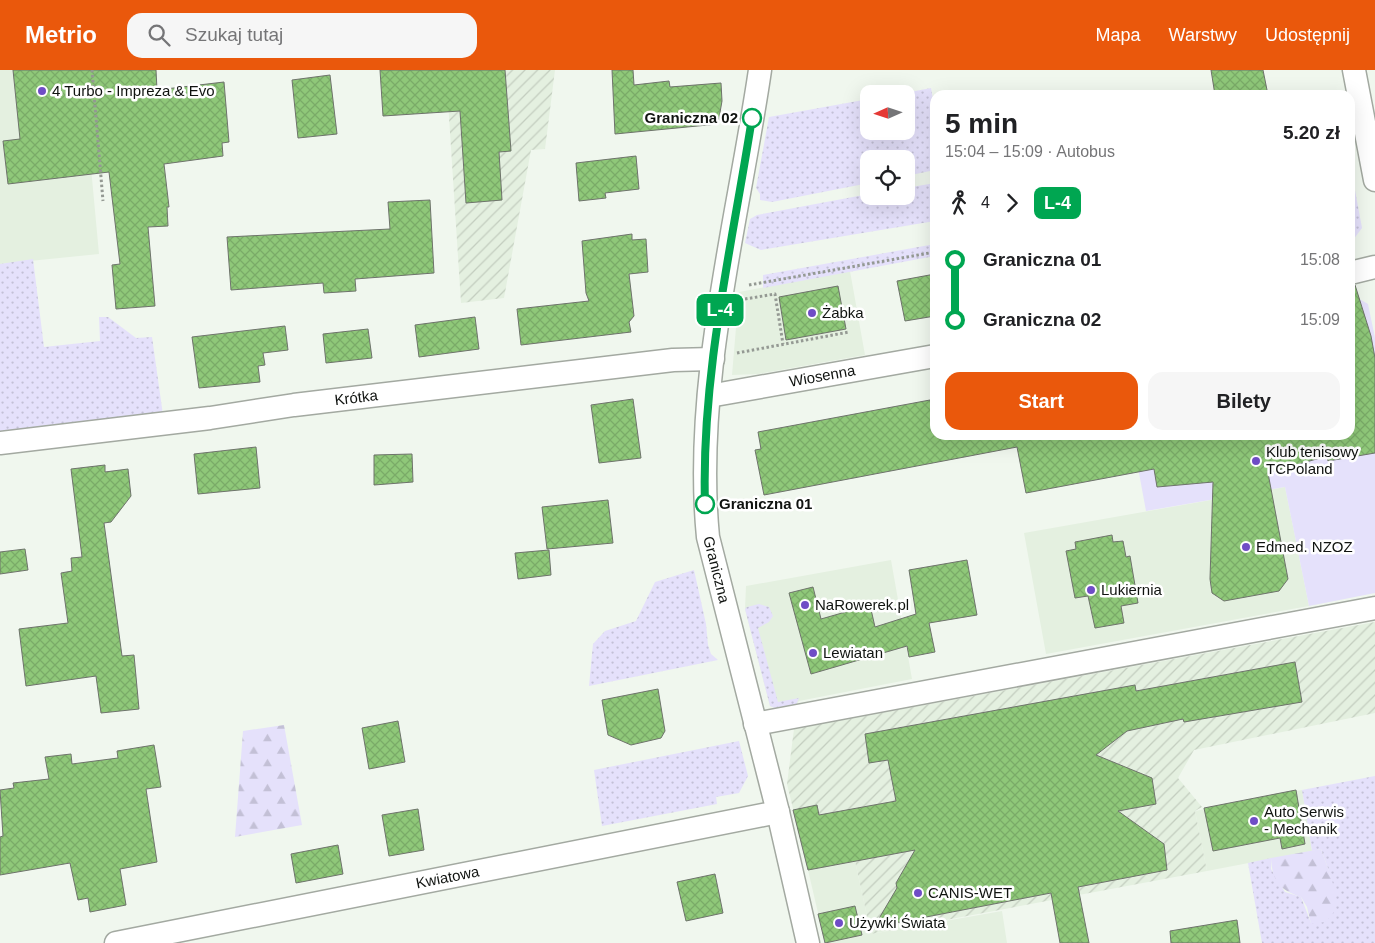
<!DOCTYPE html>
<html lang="pl">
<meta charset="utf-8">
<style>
:root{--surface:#fff;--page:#f6f6f6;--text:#202124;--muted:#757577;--accent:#ea580c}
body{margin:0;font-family:Helvetica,sans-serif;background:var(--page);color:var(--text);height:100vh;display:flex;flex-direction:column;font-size:19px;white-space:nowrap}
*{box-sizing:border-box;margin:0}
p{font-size:16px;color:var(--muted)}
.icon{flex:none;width:28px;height:28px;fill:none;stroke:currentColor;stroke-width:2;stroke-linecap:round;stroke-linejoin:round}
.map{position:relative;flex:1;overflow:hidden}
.panel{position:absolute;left:930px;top:20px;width:425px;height:350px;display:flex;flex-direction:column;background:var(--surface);border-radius:15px;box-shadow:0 5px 20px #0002}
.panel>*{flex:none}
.badge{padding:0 10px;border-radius:8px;font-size:18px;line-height:32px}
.needle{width:32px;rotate:267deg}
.fabs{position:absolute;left:860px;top:15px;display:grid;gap:10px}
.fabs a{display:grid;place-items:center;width:55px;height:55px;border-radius:10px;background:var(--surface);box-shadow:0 5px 20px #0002;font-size:25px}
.map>.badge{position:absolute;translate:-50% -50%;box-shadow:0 0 0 2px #fff}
.legs{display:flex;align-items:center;gap:8px;height:55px;padding:0 15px;font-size:16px}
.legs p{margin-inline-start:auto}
.headline{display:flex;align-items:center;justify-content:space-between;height:85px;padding:0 15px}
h1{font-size:28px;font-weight:700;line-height:38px}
.button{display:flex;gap:10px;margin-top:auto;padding:10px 15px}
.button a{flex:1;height:58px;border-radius:15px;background:var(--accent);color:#fff;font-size:20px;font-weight:700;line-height:58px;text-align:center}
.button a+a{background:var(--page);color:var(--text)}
ul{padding:0 15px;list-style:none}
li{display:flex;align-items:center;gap:18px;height:60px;font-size:19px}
li i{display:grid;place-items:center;width:8px;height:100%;margin:0 6px;background:currentColor}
li i::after{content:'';width:12px;height:12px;margin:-6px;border:4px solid;border-radius:50%;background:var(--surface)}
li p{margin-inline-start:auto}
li:first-child i{background:linear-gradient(#0000 50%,currentColor 0)}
li:last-child i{background:linear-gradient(currentColor 50%,#0000 0)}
header{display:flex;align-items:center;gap:30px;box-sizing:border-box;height:70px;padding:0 25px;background:var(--accent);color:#fff}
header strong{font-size:24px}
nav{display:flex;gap:28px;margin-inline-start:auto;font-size:18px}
.search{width:350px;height:45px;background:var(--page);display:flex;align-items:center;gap:12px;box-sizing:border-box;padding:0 18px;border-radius:15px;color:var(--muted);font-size:19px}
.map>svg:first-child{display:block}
.built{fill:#e4f0e0}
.industrial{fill:url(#industrial-furrows)}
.grass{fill:url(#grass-dots)}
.forest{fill:url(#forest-firs)}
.garden{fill:#e5e1fb}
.building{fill:url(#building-cross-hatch);stroke:#6e736b}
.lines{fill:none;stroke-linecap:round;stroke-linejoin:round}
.minor-casing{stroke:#a3a9a1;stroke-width:25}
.path{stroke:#949993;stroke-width:3;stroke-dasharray:2.5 2.5;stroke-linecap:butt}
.minor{stroke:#fff;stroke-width:22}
.line-1-casing{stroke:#fff;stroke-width:11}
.line-1{stroke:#00a651;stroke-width:8}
.poi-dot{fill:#6f4dc6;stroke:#fff;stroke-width:2}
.stop-1-dot{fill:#fff;stroke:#00a651;stroke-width:2.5}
.labels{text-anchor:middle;stroke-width:5;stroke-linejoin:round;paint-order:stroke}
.poi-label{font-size:15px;fill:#101310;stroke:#fff;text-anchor:start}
.stop-label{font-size:15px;font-weight:bold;fill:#101310;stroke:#fff;text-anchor:end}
.street-label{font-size:15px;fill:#101310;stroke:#fff}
</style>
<header>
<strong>Metrio</strong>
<div class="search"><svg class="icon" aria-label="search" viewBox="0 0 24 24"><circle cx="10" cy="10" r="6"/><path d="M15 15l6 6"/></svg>Szukaj tutaj</div>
<nav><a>Mapa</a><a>Warstwy</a><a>Udostępnij</a></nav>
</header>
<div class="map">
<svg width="1375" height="873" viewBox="0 0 1375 873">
<defs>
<pattern id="industrial-furrows" width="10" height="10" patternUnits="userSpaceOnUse" patternTransform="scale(1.25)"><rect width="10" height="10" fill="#e4f0e0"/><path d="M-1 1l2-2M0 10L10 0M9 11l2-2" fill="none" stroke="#c3cdbf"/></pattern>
<pattern id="grass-dots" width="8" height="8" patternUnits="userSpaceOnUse" patternTransform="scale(1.25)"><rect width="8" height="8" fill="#e5e1fb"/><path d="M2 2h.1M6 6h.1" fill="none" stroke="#c3c0d6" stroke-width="1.8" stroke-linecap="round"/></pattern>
<pattern id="forest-firs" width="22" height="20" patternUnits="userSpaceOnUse" patternTransform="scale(1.25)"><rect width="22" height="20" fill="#e5e1fb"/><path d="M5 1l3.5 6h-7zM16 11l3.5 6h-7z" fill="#c3c0d6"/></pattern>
<pattern id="building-cross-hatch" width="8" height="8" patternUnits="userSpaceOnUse" patternTransform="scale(1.25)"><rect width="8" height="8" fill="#8fc879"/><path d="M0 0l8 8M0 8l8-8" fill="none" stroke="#7aab68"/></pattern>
</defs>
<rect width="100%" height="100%" fill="#f0f7ee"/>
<!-- built -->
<path class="built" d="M0,0H82L99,184L0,194Z
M850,201L865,285L758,304L732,305L739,222Z
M1285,417L1309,536L1046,584L1024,463Z
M891,490L912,609L799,631L796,635L775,638L770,636L745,539L746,516Z
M1302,720L1312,781L1207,801L1195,741Z
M855,791L871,864L1002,841L1007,873H825L808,800Z"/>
<!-- industrial -->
<path class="industrial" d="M446,0H555L545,79L531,80L504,228L461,233Z
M1375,552V643L1194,680L1178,708L1202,737L1195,741L1207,801L871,864L855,791L808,800L787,714L794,659Z"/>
<!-- grass -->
<path class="grass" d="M931,18L935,41V100L906,106V89H869V113L772,132L760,130V124L756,118L769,47L869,29V61H906V24H900Z
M1352,104L1362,158L1350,174V105Z
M935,113V151L761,180L745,173L750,149L757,145L869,124V126H906V118Z
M935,174V186L763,218V205Z
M33,189L44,277L100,271L99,247H108L136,268L152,267L163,345L0,364V194Z
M694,500L706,554L708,575L711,584L718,590L589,616L593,574L605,561L636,551L655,512Z
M759,534L769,537L773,546L769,552L758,558L778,632L799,628L796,635L775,638L770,636L745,539L747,537Z
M739,671L748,706L739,723L716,727L717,734L602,756L594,700Z
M1375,706V873H1262L1248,793L1271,788V799L1285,822L1301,827L1311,853L1334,841C1337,819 1328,799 1321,779L1312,781L1302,720Z"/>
<!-- forest -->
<path class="forest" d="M284,655L302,755L235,767L243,661Z
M1321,779C1326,794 1340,825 1335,840C1333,844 1328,849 1325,852L1311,854L1307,837L1301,827C1280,820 1272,811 1271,788Z"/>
<!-- garden -->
<path class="garden" d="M1356,227L1368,234L1375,268V523L1309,536L1285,417L1146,441L1132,365H1350Z"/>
<!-- building -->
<path class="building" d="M13,0H156L157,20L224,12L229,72L222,73L223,86L164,94L169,137H167L168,156L148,157L155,236L116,239L112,195L120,194L109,102L8,114L3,71L20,69Z
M380,0H505L511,81L499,82L502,130L466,133L460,41L383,46Z
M612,0H633L634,15L669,11L670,17L721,13L722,31L718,54L615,64Z
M1211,0H1263L1268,25H1215Z
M330,5L337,64L298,68L292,10Z
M636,86L639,119L605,123L606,128L579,131L576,93Z
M430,130L434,203L355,209L356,221L324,223L323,213L231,220L227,167L390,159L388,132Z
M632,164V170L646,169L648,202L629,204L634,246L629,252L631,262L521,275L517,239L589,231L586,223L582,171Z
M935,204V246L905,251L897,211Z
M1355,215L1371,266L1375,288V383L1328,391L1327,386L1268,403L1288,509L1279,521L1224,531L1212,523L1210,509L1213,412L1157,417L1154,399L1026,423L1017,377L764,425L755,380L761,379L758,362L930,330L935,365H1350V216Z
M838,216L846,259L786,270L779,227Z
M475,247L479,279L419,287L415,255Z
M285,256L288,280L263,283L265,295L258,296L260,312L199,318L192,267Z
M368,259L372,288L326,293L323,264Z
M633,329L641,388L599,393L591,335Z
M256,377L260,418L198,424L194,384Z
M412,384L413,412L374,415V385Z
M105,395V402L128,399L131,426L111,452L104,453L122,586L134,585L139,639L101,643L96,606L26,616L19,559L68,553L61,503L72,501L71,488L82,487L71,399Z
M608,430L613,473L547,479L542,437Z
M1112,465L1113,472L1123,471L1126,487L1130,486L1138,533L1121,536L1124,553L1095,558L1088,526L1075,528L1066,481L1076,479L1075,472Z
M25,479L28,500L0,504V482Z
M549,480L551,505L518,509L515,483Z
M967,490L977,545L929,553L935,582L909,587L907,576L811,604L789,523L813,517L821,549L870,535L875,557L916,544L909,500Z
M1295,592L1302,632L1184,652L1183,649L1127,661L1096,685L1152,708L1156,734L1118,741L1164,774L1167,800L1078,817L1089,873H1060L1051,823L874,857L897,818L896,813L915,780L808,800L793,740L817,735L819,745L896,731L888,690L869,693L865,664L1135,615L1136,621Z
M658,619L665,661L661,668L631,675L608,665L602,630Z
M398,651L405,692L369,699L362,658Z
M154,675L161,717L146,719L157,792L120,799L126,835L90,842L88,828L78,830L70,793L0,805V767L3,766L0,720L14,718L13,713L49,709L45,687L71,684L72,694L118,688L117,681Z
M1296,720L1305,774L1282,779L1280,768L1213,781L1204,738Z
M418,739L424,780L389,786L382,745Z
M338,775L343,804L296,813L291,784Z
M715,804L723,843L686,851L677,812Z
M855,836L862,865L825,873L818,844Z
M1237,850L1240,873H1171L1170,861Z"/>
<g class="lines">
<!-- minor casing -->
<g class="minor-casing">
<g id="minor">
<path id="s1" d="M760,0C738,151 693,314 708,467L778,742L808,873"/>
<path d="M1354,0L1375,110"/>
<path d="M1350,203L1375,197"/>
<path id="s2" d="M709,326L935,286"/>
<path id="s3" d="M0,373L210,348L294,335L673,290L713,289"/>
<path d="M755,654L1375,538"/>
<path id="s4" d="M116,873L778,742"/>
</g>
</g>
<!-- path -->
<path class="path" d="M92,0L103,131
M749,215L935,182
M745,229L775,224L783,274
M737,283L849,262"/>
<!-- minor -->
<use href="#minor" class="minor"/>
</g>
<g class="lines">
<!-- line-1 casing -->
<g class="line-1-casing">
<path id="line-1" d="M705,434C701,305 732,176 752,48"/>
</g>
<!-- line-1 -->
<use href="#line-1" class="line-1"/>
</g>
<!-- markers -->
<g class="poi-dot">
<circle cx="42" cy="21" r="5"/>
<circle cx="812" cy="243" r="5"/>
<circle cx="1256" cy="391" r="5"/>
<circle cx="1246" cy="477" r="5"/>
<circle cx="1091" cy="520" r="5"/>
<circle cx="805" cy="535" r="5"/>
<circle cx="813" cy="583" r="5"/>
<circle cx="1254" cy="751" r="5"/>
<circle cx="918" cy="823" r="5"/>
<circle cx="839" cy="853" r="5"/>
</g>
<g class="stop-1-dot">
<circle cx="752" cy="48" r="9"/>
<circle cx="705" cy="434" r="9"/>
</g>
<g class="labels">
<!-- poi labels -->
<g class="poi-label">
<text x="52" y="26">4 Turbo - Impreza &amp; Evo</text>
<text x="822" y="248">Żabka</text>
<text x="1266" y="387">Klub tenisowy<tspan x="1266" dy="17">TCPoland</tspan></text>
<text x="1256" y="482">Edmed. NZOZ</text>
<text x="1101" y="525">Lukiernia</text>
<text x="815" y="540">NaRowerek.pl</text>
<text x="823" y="588">Lewiatan</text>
<text x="1264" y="747">Auto Serwis<tspan x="1264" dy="17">- Mechanik</tspan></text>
<text x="928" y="828">CANIS-WET</text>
<text x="849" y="858">Używki Świata</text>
</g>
<!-- stop labels -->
<g class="stop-label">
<text x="738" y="53">Graniczna 02</text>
<text x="719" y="439" text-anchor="start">Graniczna 01</text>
</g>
<!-- street labels -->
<g class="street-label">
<text dy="5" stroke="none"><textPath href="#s2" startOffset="115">Wiosenna</textPath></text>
<text dy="5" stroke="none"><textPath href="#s3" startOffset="359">Krótka</textPath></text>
<text dy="5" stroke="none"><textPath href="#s1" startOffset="505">Graniczna</textPath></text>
<text dy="5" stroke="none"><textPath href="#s4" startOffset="338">Kwiatowa</textPath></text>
</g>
</g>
</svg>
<div class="fabs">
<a><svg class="needle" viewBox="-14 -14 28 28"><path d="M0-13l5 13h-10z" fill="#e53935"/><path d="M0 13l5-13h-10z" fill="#757577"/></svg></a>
<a><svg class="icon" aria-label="locate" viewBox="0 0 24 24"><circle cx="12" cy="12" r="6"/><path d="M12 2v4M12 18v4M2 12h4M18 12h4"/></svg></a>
</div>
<b class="badge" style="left:720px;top:240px;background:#00a651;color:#fff">L-4</b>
<section class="panel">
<div class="headline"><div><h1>5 min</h1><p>15:04 – 15:09 · Autobus</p></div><b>5.20 zł</b></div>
<div class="legs"><svg class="icon" aria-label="walk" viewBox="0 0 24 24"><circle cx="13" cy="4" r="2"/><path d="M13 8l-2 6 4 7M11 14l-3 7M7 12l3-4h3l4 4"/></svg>4<svg class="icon" aria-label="forward" viewBox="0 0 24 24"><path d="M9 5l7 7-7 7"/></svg><b class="badge" style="background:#00a651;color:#fff">L-4</b></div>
<ul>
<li><i style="color:#00a651"></i><b>Graniczna 01</b><p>15:08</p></li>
<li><i style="color:#00a651"></i><b>Graniczna 02</b><p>15:09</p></li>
</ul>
<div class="button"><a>Start</a><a>Bilety</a></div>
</section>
</div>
